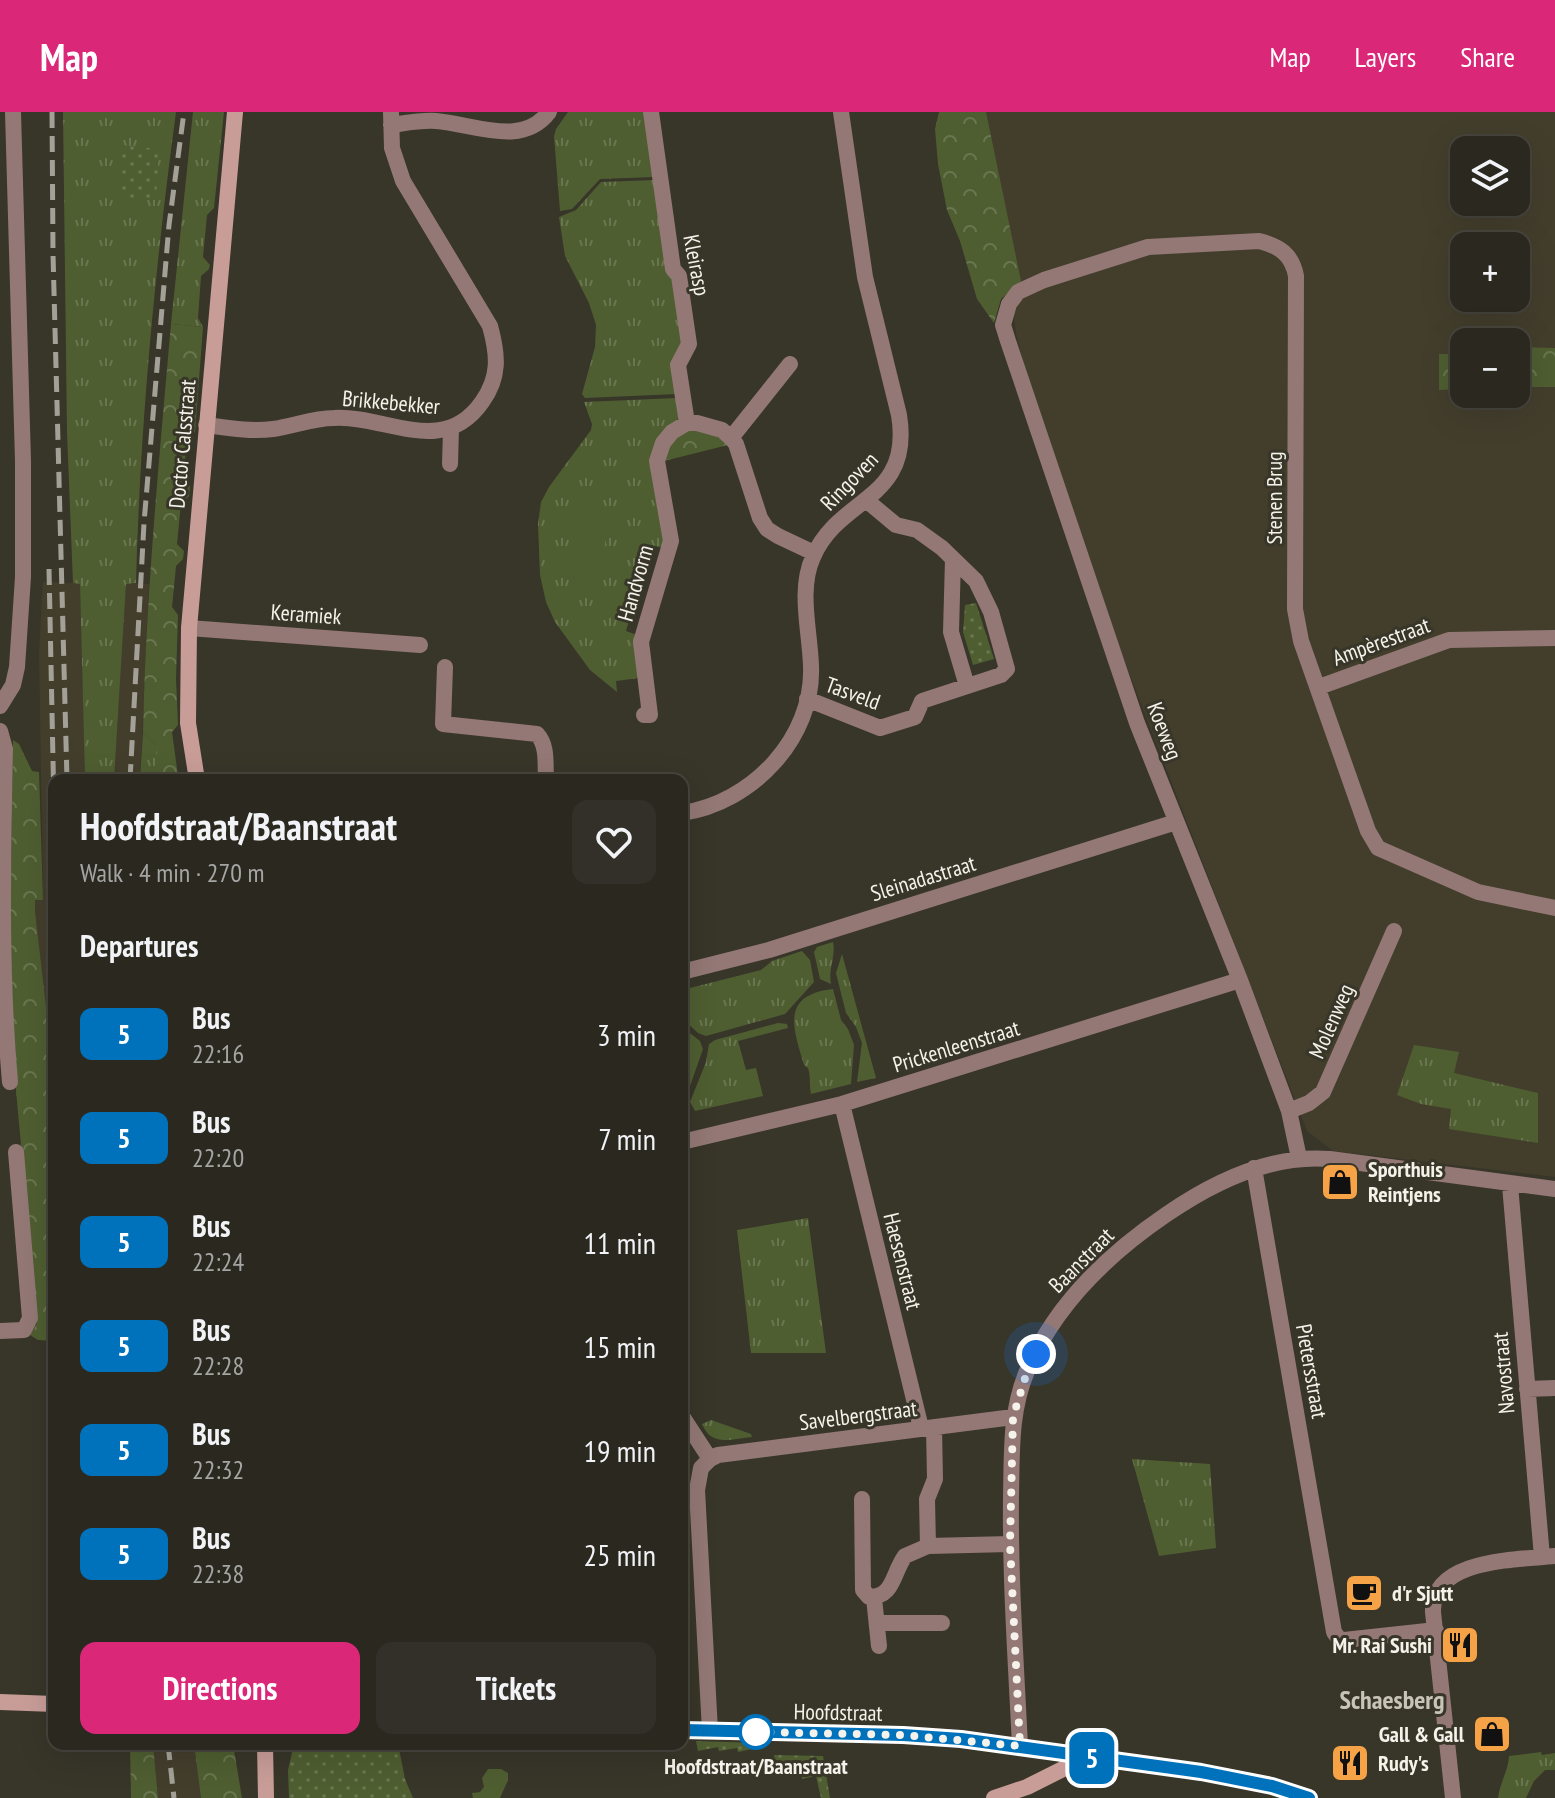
<!DOCTYPE html>
<meta charset="utf-8">
<style>
:root{--surface:#2a281f;--page:#323028;--text:#f1f3f6;--muted:#a5a6a4;--line:#46443d;--accent:#db2777}
body{margin:0;font-family:"PT Sans Narrow",sans-serif;background:var(--page);color:var(--text);height:100vh;display:flex;flex-direction:column;font-size:30px;white-space:nowrap}
*{box-sizing:border-box;margin:0}
p{font-size:26px;color:var(--muted)}
.icon{flex:none;width:44px;height:44px;fill:none;stroke:currentColor;stroke-width:2;stroke-linecap:round;stroke-linejoin:round}
.map{position:relative;flex:1;overflow:hidden}
.sheet{position:absolute;left:48px;top:662px;width:640px;height:976px;display:flex;flex-direction:column;background:var(--surface);border-radius:16px;box-shadow:0 8px 32px #0002,0 0 0 2px var(--line)}
.sheet>*{flex:none}
.badge{padding:0 16px;border-radius:12px;font-size:28px;line-height:52px}
.fabs{position:absolute;left:1450px;top:24px;display:grid;gap:16px}
.fabs a{display:grid;place-items:center;width:80px;height:80px;border-radius:16px;background:var(--surface);box-shadow:0 8px 32px #0002,0 0 0 2px var(--line);font-size:40px}
.you{position:absolute;width:40px;height:40px;margin:-20px;border:6px solid #fff;border-radius:50%;background:#1a73e8;box-shadow:0 0 0 12px #1a73e833}
.map>.badge{position:absolute;translate:-50% -50%;box-shadow:0 0 0 4px #fff}
h2{padding:0 32px;font-size:30px;line-height:72px}
.round{display:grid;place-items:center;flex:none;width:84px;height:84px;border-radius:16px;background:var(--page)}
.headline{display:flex;align-items:center;justify-content:space-between;height:136px;padding:0 32px}
h1{font-size:38px;font-weight:700;line-height:60px}
.primary-button{display:flex;gap:16px;margin-top:auto;padding:16px 32px}
.primary-button a{flex:1;height:92px;border-radius:16px;background:var(--accent);color:#fff;font-size:32px;font-weight:700;line-height:92px;text-align:center}
.primary-button a+a{background:var(--page);color:var(--text)}
ul{padding:0;list-style:none}
li{display:flex;align-items:center;gap:24px;height:104px;padding:0 32px}
li div{flex:1}
li b{display:block;font-size:30px}
li em{font-style:normal}
li .badge{min-width:88px;font-weight:700;text-align:center}
header{display:flex;align-items:center;gap:48px;box-sizing:border-box;height:112px;padding:0 40px;background:var(--accent);color:#fff}
header strong{font-size:38px}
nav{display:flex;gap:44px;margin-inline-start:auto;font-size:28px}
.map>svg:first-child{display:block}
.built{fill:#433e2c;fill-rule:evenodd}
.grass{fill:url(#grass-tufts)}
.forest{fill:url(#forest-crowns)}
.park{fill:url(#park-dots)}
.pitch{fill:#4f5e31}
.lines{fill:none;stroke-linecap:round;stroke-linejoin:round}
.street{stroke:#937875;stroke-width:16}
.secondary{stroke:#c89d98;stroke-width:16}
.rail{stroke:#a3a197;stroke-width:5;stroke-dasharray:16 8;stroke-linecap:butt}
.line-casing{stroke:#fff;stroke-width:18}
.line{stroke:#0072bc;stroke-width:12}
.walk{stroke:#f4f2ea;stroke-width:8;stroke-dasharray:0 14.4}
.stop-dot{fill:#fff;stroke:#0072bc;stroke-width:4}
.labels{text-anchor:middle;stroke-width:6;stroke-linejoin:round;paint-order:stroke}
.street-label{font-size:22px;fill:#f4f2ea;stroke:#383529}
.poi-label{font-size:22px;font-weight:bold;fill:#f4f2ea;stroke:#383529;text-anchor:start}
.stop-label{font-size:22px;font-weight:bold;fill:#f4f2ea;stroke:#383529}
.quarter-label{font-size:26px;font-weight:bold;fill:#c8c4b6;stroke:#383529}
</style>
<header>
<strong>Map</strong>
<nav><a>Map</a><a>Layers</a><a>Share</a></nav>
</header>
<div class="map">
<svg width="1555" height="1686" viewBox="0 0 1555 1686">
<defs>
<pattern id="grass-tufts" width="24" height="20" patternUnits="userSpaceOnUse" patternTransform="scale(2)"><rect width="24" height="20" fill="#4f5e31"/><path d="M3 7l-1-3M5 7V3M7 7l1-3M15 17l-1-3M17 17v-4M19 17l1-3" fill="none" stroke="#69764f"/></pattern>
<pattern id="forest-crowns" width="20" height="18" patternUnits="userSpaceOnUse" patternTransform="scale(2)"><rect width="20" height="18" fill="#4f5e31"/><path d="M2 6a3 3 0 1 1 6 0M12 15a3 3 0 1 1 6 0" fill="none" stroke="#69764f"/></pattern>
<pattern id="park-dots" width="8" height="8" patternUnits="userSpaceOnUse" patternTransform="scale(2)"><rect width="8" height="8" fill="#4f5e31"/><path d="M2 2h.1M6 6h.1" fill="none" stroke="#69764f" stroke-width="1.8" stroke-linecap="round"/></pattern>
</defs>
<rect width="100%" height="100%" fill="#383529"/>
<!-- built -->
<path class="built" d="M986,0H1555V1065L1333,1039L1307,1019L1049,355L1016,221ZM1464,38H1516V90H1464ZM1464,134H1516V186H1464ZM1464,230H1516V282H1464Z
M43,470L80,471L85,668H54L53,965L35,799V788L43,787L39,541Z
M126,471L149,472L140,668H114Z
M153,1632H194L201,1686H158Z"/>
<!-- grass -->
<path class="grass" d="M63,0H176C155,156 140,314 136,471L126,472L114,668H85L80,472L73,471L67,320Z
M193,0H224L214,96L207,103L203,145L210,153L209,157L201,164L198,206L203,215L171,212Z
M568,0H645L654,65L600,67L572,97L560,99L554,24L556,17Z
M655,68L683,231L677,282L585,286L582,282L595,235L596,213L589,191L565,144L559,105L576,98L601,70Z
M677,286L679,306L660,327L667,424L663,436L651,433L626,519L637,523L639,566L616,569L617,580L590,558L555,510L546,490L540,463L538,412L541,390L549,375L591,318L592,312L584,290Z
M143,620L156,634V668H140Z
M833,830C836,845 828,857 831,872L820,867L814,840L817,835Z
M802,839L810,848L814,870L785,902L706,924L698,921L682,906V878L761,858L772,849Z
M842,842L876,966L857,970L862,931L856,915L846,901L836,861Z
M833,877L841,908L848,917L854,933L851,972L811,982C809,972 811,965 808,956L804,953C794,918 779,883 833,877Z
M778,911L787,912L788,916L738,929L746,958L756,956L763,984L695,999L690,990L706,950L709,932L715,928Z
M682,915L700,929L703,937L682,997Z
M1414,933L1459,940L1454,961L1538,981V1031L1449,1017L1451,997L1421,992L1397,983Z
M808,1106L826,1241H751L737,1118Z
M711,1308L751,1322L752,1325C731,1327 711,1335 702,1312Z
M1132,1347L1210,1352L1216,1436L1159,1444Z
M1541,1640L1542,1643L1555,1641V1658H1545L1534,1669L1526,1686H1498C1500,1670 1508,1660 1509,1644Z
M488,1657H501L508,1661V1668L500,1686H473L472,1681L480,1680L484,1675L482,1666Z"/>
<!-- forest -->
<path class="forest" d="M939,0H986L1021,169L1001,187L994,211L977,187L960,129L947,98L938,52L935,17Z
M171,212L203,215L195,320L187,327L183,369L190,374L189,384L181,391L177,432L184,439L183,447L176,454L172,495L178,503L176,567L178,613L172,620L178,664L184,668H156V634L143,620C146,483 159,348 171,212Z
M1454,235H1464V277L1439,278V242H1453Z
M1516,235L1555,236V275H1516Z
M688,319C704,318 717,322 728,333L664,349C666,336 675,325 688,319Z
M13,628L19,632L32,659L39,660L43,788H35V799L54,965V1229L38,1228L30,1223L37,1211L9,900Z
M130,1632H153L158,1686H131Z
M194,1632H233L242,1686H201Z"/>
<!-- park -->
<path class="park" d="M121,33L159,37L156,88L120,87L118,43Z
M976,491L994,547L973,553L963,520L965,493Z
M696,1629L757,1631V1636L738,1640L737,1636L719,1639L718,1635L698,1639Z
M294,1632H398L405,1667L413,1686H289L288,1658Z
M774,1643L823,1644L830,1686H821L816,1664L802,1667L800,1654L776,1658Z"/>
<!-- pitch -->
<path class="pitch" d="M579,397L607,399L602,475L574,473Z"/>
<g class="lines">
<!-- street -->
<path class="street" d="M651,0L673,157L679,164L689,232L678,253L687,311
M391,13C406,11 421,8 436,9C474,12 522,36 549,0
M206,313C228,316 251,320 273,317C294,314 313,306 334,306C386,303 443,346 482,290C500,265 498,243 490,214L403,69L392,36L391,0
M731,326L790,252
M450,352L451,317
M953,447L951,520L967,574
M189,516L420,533
M445,555L443,612L537,622C548,634 545,652 546,668
M1319,575L1449,528L1555,526
M807,587L880,616L915,605L922,589L1001,563L1007,557L991,500L976,469L942,436L917,418L896,413L866,388
M0,594L13,573L17,555L23,465V349L13,0
M644,603H650L641,530L671,429L657,349L663,331L672,320L687,311H697L722,318L731,326L736,332L760,406L767,417L778,424L814,441
M0,619L5,637C3,750 0,857 10,970
M682,701C752,691 814,626 811,554C810,519 798,478 813,445C839,384 913,389 899,303L865,165L841,0
M682,860L769,838L1176,710
M842,992L921,1316
M1289,999L1309,991L1323,980L1394,819
M682,1030L842,992L1240,868
M1299,1046L1289,999L1240,868L1137,611L1008,229L1003,213L1009,192L1018,180L1044,168L1148,135L1259,129C1279,134 1292,142 1296,164L1295,497L1301,529L1368,719L1378,736L1478,780L1555,796
M1254,1056L1334,1520L1339,1527L1344,1528L1436,1518
M1510,1073L1542,1445
M0,1219L24,1218L30,1206L16,1040
M1527,1277L1555,1276
M682,1304L710,1347L701,1356L697,1378L710,1619
M710,1347L718,1343L1013,1305
M862,1387L863,1478L869,1485C894,1485 892,1462 905,1444L928,1434L927,1387L935,1367L934,1315
M928,1434L1010,1432
M874,1486L879,1534
M877,1511H942
M1020,1634C1016,1551 1010,1467 1011,1384C1012,1341 1010,1299 1027,1259C1055,1192 1108,1142 1167,1102C1215,1069 1271,1042 1330,1047L1555,1077
M1453,1686L1433,1500C1431,1446 1518,1448 1555,1444"/>
<!-- secondary -->
<path class="secondary" d="M197,668L188,611L189,516L235,0
M0,1590L54,1592
M682,1618L903,1623L961,1627L1201,1660L1272,1674L1309,1686
M265,1632L266,1686
M994,1686L1027,1675L1087,1645"/>
<!-- rail -->
<path class="rail" d="M52,0L53,142L67,668
M49,457L54,696
M130,668L144,411L169,113L184,0
M168,1632L174,1686"/>
</g>
<g class="lines">
<!-- line casing -->
<g class="line-casing">
<path id="line" d="M682,1618L903,1623L961,1627L1201,1660L1272,1674L1309,1686"/>
</g>
<!-- line -->
<use href="#line" class="line"/>
<!-- walk -->
<path class="walk" d="M756,1620L903,1623L1020,1634L1010,1432L1013,1305L1027,1260L1036,1242"/>
</g>
<!-- icons -->
<defs>
<g id="shop-square" transform="scale(2)"><rect x="-9" y="-9" width="18" height="18" rx="4" fill="#f6a247" stroke="#383529"/><path d="M-5-2.5h2.3a2.7 3.5 0 0 1 5.4 0H5L5.5 6h-11ZM-1.5-2.5h3a1.5 2.3 0 0 0-3 0Z" fill="#111"/></g>
<g id="cafe-square" transform="scale(2)"><rect x="-9" y="-9" width="18" height="18" rx="4" fill="#f6a247" stroke="#383529"/><path d="M-5.5-4.5H6V0H3Q3 3.5 0 3.5H-2.5Q-5.5 3.5-5.5 0ZM3-3.2v2h1.7v-2ZM-6 4.5H4V6H-6Z" fill="#111"/></g>
<g id="restaurant-square" transform="scale(2)"><rect x="-9" y="-9" width="18" height="18" rx="4" fill="#f6a247" stroke="#383529"/><path d="M-5-6h1v4h1v-4h1v4h1v-4h1v5L-1.5 .5V6h-2V.5L-5-1ZM5-6V6H3V1.5H1.5Q1.5-4 5-6Z" fill="#111"/></g>
</defs>
<g fill-rule="evenodd">
<use href="#shop-square" x="1340" y="1070"/>
<use href="#cafe-square" x="1364" y="1481"/>
<use href="#restaurant-square" x="1460" y="1533"/>
<use href="#shop-square" x="1492" y="1622"/>
<use href="#restaurant-square" x="1350" y="1651"/>
</g>
<!-- markers -->
<circle class="stop-dot" cx="756" cy="1620" r="16"/>
<g class="labels">
<!-- street labels -->
<g class="street-label">
<text transform="translate(697 153) rotate(79)" y="8">Kleirasp</text>
<text transform="translate(391 290) rotate(5)" y="8">Brikkebekker</text>
<text transform="translate(182 332) rotate(-85)" y="8">Doctor Calsstraat</text>
<text transform="translate(849 369) rotate(-46)" y="8">Ringoven</text>
<text transform="translate(1274 386) rotate(-90)" y="8">Stenen Brug</text>
<text transform="translate(635 471) rotate(-74)" y="8">Handvorm</text>
<text transform="translate(306 502) rotate(4)" y="8">Keramiek</text>
<text transform="translate(1381 529) rotate(-20)" y="8">Ampèrestraat</text>
<text transform="translate(853 581) rotate(20)" y="8">Tasveld</text>
<text transform="translate(1165 619) rotate(69)" y="8">Koeweg</text>
<text transform="translate(923 766) rotate(-17)" y="8">Sleinadastraat</text>
<text transform="translate(1331 909) rotate(-66)" y="8">Molenweg</text>
<text transform="translate(956 934) rotate(-17)" y="8">Prickenleenstraat</text>
<text transform="translate(1081 1148) rotate(-45)" y="8">Baanstraat</text>
<text transform="translate(903 1149) rotate(76)" y="8">Haesenstraat</text>
<text transform="translate(1312 1259) rotate(80)" y="8">Pietersstraat</text>
<text transform="translate(1503 1261) rotate(-95)" y="8">Navostraat</text>
<text transform="translate(858 1303) rotate(-7)" y="8">Savelbergstraat</text>
<text transform="translate(838 1600) rotate(1)" y="8">Hoofdstraat</text>
</g>
<!-- poi labels -->
<g class="poi-label">
<text x="1368" y="1065">Sporthuis<tspan x="1368" dy="25">Reintjens</tspan></text>
<text x="1392" y="1489">d'r Sjutt</text>
<text x="1432" y="1541" text-anchor="end">Mr. Rai Sushi</text>
<text x="1464" y="1630" text-anchor="end">Gall &amp; Gall</text>
<text x="1378" y="1659">Rudy's</text>
</g>
<!-- stop labels -->
<g class="stop-label">
<text x="756" y="1662">Hoofdstraat/Baanstraat</text>
</g>
<!-- quarter labels -->
<g class="quarter-label">
<text x="1392" y="1597">Schaesberg</text>
</g>
</g>
</svg>
<div class="fabs">
<a><svg class="icon" aria-label="layers" viewBox="0 0 24 24"><path d="M12 4l9 5-9 5-9-5zM3 14l9 5 9-5"/></svg></a>
<a>+</a>
<a>−</a>
</div>
<div class="you" style="left:1036px;top:1242px"></div>
<b class="badge" style="left:1092px;top:1646px;background:#0072bc;color:#fff">5</b>
<section class="sheet">
<div class="headline"><div><h1>Hoofdstraat/Baanstraat</h1><p>Walk · 4 min · 270 m</p></div><a class="round"><svg class="icon" aria-label="heart" viewBox="0 0 24 24"><path d="M12 20l-8-8c-3-5 5-10 8-4 3-6 11-1 8 4z"/></svg></a></div>
<h2>Departures</h2>
<ul>
<li><span class="badge" style="background:#0072bc;color:#fff">5</span><div><b>Bus</b><p>22:16</p></div><em>3 min</em></li>
<li><span class="badge" style="background:#0072bc;color:#fff">5</span><div><b>Bus</b><p>22:20</p></div><em>7 min</em></li>
<li><span class="badge" style="background:#0072bc;color:#fff">5</span><div><b>Bus</b><p>22:24</p></div><em>11 min</em></li>
<li><span class="badge" style="background:#0072bc;color:#fff">5</span><div><b>Bus</b><p>22:28</p></div><em>15 min</em></li>
<li><span class="badge" style="background:#0072bc;color:#fff">5</span><div><b>Bus</b><p>22:32</p></div><em>19 min</em></li>
<li><span class="badge" style="background:#0072bc;color:#fff">5</span><div><b>Bus</b><p>22:38</p></div><em>25 min</em></li>
</ul>
<div class="primary-button"><a>Directions</a><a>Tickets</a></div>
</section>
</div>
